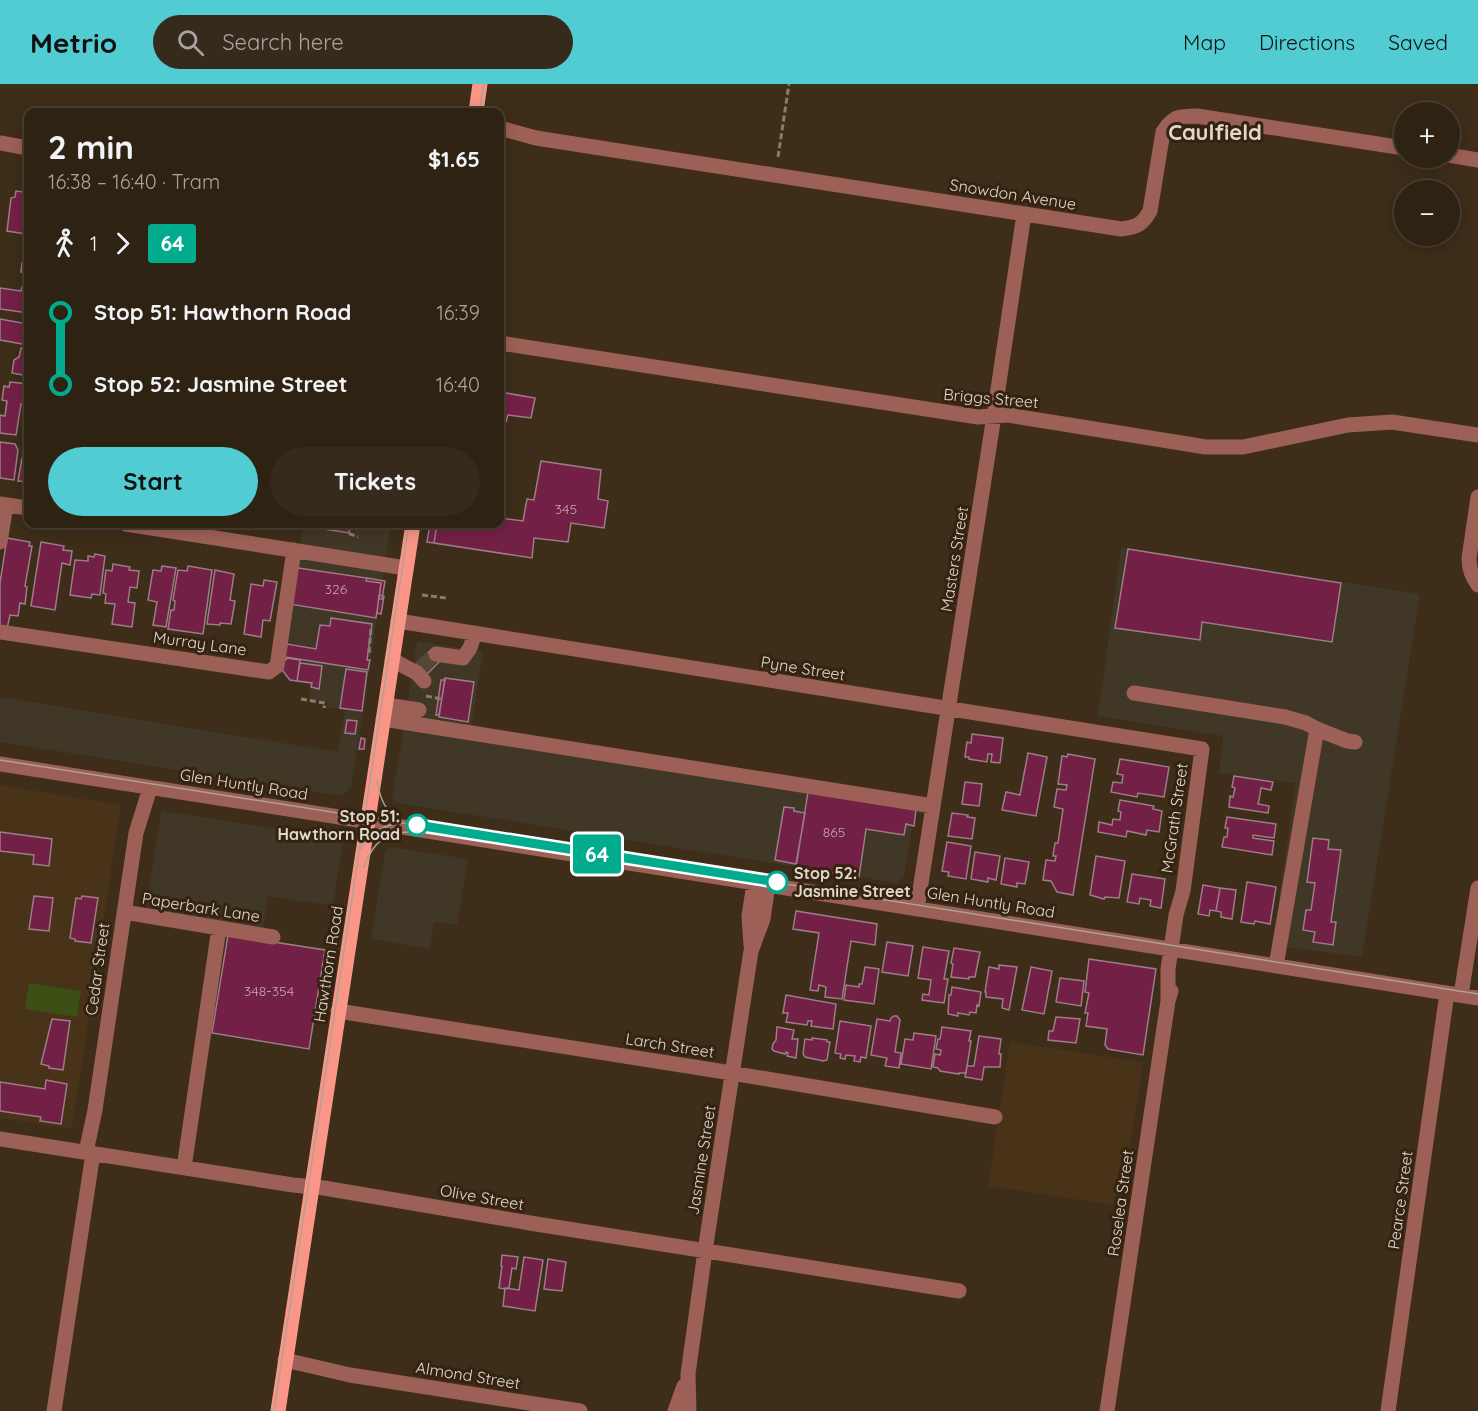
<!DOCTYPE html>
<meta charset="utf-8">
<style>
:root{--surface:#2e2213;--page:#362a1c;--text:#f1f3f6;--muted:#a7a4a0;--line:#493f33;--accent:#51ccd2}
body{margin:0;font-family:Quicksand,sans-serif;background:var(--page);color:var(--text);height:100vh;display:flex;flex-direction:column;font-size:22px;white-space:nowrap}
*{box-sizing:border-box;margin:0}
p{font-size:20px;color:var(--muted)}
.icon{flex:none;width:33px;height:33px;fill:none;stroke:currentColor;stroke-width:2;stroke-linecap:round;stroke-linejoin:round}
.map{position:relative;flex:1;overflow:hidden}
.details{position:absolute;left:24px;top:24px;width:480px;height:420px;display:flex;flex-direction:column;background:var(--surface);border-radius:12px;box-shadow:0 3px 15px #0003,0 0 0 2px var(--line)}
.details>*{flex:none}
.badge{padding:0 12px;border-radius:4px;font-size:21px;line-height:39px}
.controls{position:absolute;left:1394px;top:18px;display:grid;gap:12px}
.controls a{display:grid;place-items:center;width:66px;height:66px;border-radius:50%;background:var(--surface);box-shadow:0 3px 15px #0003,0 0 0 2px var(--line);font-size:30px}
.map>.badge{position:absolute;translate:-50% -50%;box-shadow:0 0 0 3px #fff}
.legs{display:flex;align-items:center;gap:9px;height:66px;padding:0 24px;font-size:20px}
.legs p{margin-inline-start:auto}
.head{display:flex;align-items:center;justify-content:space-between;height:102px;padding:0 24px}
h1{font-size:33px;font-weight:700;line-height:45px}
.button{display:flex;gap:12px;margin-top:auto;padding:12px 24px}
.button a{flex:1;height:69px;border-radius:36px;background:var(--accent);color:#111;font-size:24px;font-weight:700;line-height:69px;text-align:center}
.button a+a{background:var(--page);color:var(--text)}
ul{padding:0 24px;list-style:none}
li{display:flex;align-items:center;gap:21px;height:72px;font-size:22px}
li i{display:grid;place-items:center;width:9px;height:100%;margin:0 8px;background:currentColor}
li i::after{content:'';width:15px;height:15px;margin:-8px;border:4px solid;border-radius:50%;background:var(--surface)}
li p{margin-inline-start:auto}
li:first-child i{background:linear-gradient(#0000 50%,currentColor 0)}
li:last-child i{background:linear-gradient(currentColor 50%,#0000 0)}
header{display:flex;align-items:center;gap:36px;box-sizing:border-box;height:84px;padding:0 30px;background:var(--accent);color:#111}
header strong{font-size:28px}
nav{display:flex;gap:33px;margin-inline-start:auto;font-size:21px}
.search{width:420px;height:54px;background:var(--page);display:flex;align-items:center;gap:15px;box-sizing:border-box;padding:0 21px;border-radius:33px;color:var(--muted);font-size:22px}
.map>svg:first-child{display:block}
.commercial{fill:#403726}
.built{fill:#483319}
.green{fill:#3c4f15}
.building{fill:#722045;stroke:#9c7d87;stroke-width:1.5}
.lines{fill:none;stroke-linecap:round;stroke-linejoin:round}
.minor-tunnel{stroke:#564634;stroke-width:15;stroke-dasharray:15 8;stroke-linecap:butt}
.path{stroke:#897c6b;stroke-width:3;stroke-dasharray:6 3;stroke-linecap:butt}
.minor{stroke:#9d6057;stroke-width:15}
.major{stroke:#f99687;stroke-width:15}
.tram{stroke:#aea293;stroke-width:1.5}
.line-1-casing{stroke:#fff;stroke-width:14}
.line-1{stroke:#00ab8e;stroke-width:9}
.stop-1-dot{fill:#fff;stroke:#00ab8e;stroke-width:3}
.labels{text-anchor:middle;stroke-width:6;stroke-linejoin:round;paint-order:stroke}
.number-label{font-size:14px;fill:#c5a9aa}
.street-label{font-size:16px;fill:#e1d7cb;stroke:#332310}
.stop-label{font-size:16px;font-weight:bold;fill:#e1d7cb;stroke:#332310;text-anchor:end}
.district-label{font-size:22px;font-weight:bold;fill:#e1d7cb;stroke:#332310}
</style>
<header>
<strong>Metrio</strong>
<div class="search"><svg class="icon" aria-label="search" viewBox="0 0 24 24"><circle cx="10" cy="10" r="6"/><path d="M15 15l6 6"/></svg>Search here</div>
<nav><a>Map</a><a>Directions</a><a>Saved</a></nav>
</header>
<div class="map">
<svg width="1478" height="1327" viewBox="0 0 1478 1327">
<rect width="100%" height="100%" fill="#3d2d19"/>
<!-- commercial -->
<path class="commercial" d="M304,440H391L351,704L341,712L0,658V613L338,668L345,626L327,623V618L309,615L310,600L289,597L275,580Z
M1121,463L1420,510L1362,873L1272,861L1296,699L1219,689L1223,652L1098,632Z
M417,557L483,568L471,647L405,637Z
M404,643L915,724L904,793L897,799L397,719L392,714Z
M161,727L343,755L333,822L268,812L263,845L146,826Z
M391,763L468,775L457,841L434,838L430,865L371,855L385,767Z"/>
<!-- built -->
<path class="built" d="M0,701L121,721L72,1045L0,1034Z
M1010,958L1143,978L1121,1122L988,1102Z"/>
<!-- green -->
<path class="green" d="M29,899L81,907L77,933L25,925Z"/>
<!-- building -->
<path class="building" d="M25,97L28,98V134L26,150L7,147L11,114L15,113L16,107L24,108Z
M26,171L28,172V189L21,188L22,179L25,180Z
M22,203L28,204V229L0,225V204L21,207Z
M0,235L28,240L27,248H28V261L0,256Z
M21,264L28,266V292L12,289L14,276L19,273Z
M10,298L28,300V320H21L16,351L0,349V331L5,332L7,317L2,316L4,302L9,303Z
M500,308L535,314L531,334L508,331L506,338L500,337Z
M28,338V362L27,361L28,357H25Z
M0,358L15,360L18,366L14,396L0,394Z
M28,372V398L18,397L22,374H25Z
M541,377L601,386L598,415L608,417L604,444L571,439L568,458L534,454L532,474L434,459L437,440H500V434L523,437L527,415L534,416Z
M311,440H350L349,449L311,443Z
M430,440H437L434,459L427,458Z
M7,454L30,458L29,462H32L25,502L27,503L25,520L20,519L18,532L10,531L7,545L0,544V499Z
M41,458L64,462L63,466L72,467L70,481L62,479L55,526L31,522Z
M1128,465L1341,499L1332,558L1202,538L1200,556L1115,544Z
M95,470L105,472L100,511L92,510L91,514L70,511L75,476L88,477V472L94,473Z
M113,480L130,483L129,486L139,487L137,504L130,503L128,518L135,519L132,543L112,540L115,520L105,519L106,510L103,509L106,486L112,487Z
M162,482L176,484L166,543L153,541L157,518L148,516L153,486L161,487Z
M188,482L212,486L203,550L168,545L171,526H174L175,517L173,516L178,486L187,487Z
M298,484L367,494L366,497L381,499L376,534L289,520Z
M215,486L234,490L230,516L235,517L231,540L220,539V541L207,540Z
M367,494L385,497L382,515H379L381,499L366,497Z
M264,496L277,498L270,537L263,536L261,553L244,550L251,500L263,502Z
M379,511L384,512L381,530L377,529Z
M331,534L372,540L367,576H370L368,586L285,573L287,560L316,565L320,541L330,542Z
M431,566L441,576L428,589L417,579Z
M287,574L300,576L297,597L290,596L283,587L281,575L286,576Z
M300,579L322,582L319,605L311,603L312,599L297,597Z
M346,585L367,588L362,627L340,624Z
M445,594L474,598L468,638L439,633Z
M441,596H445L439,631H436Z
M347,636L357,637L355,650L345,649Z
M972,650L1003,654L1000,679L991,678L992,670H988L987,678L969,675V673H965L967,658L971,659Z
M361,654L365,655L364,665H359Z
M1028,669L1047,673L1036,732L1002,726L1006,708L1020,711Z
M1068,670L1095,675L1073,811L1057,808L1051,797L1043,796L1046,776L1055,777L1056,772H1053L1055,759H1058L1063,725L1054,723L1057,705L1066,706L1067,701L1058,700L1062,672L1067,673Z
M1120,675L1169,683L1164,713L1138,709L1137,713L1111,708L1113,698L1122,699L1123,691L1117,690Z
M1234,692L1273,698L1271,706L1261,704L1259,716L1258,720L1269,722L1268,729L1229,723L1230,712L1233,713L1235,704L1232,703Z
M965,698L982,700L979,722L962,720Z
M808,708L916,725L914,742L906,740L904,751L866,745L859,793L796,783Z
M1120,716L1154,722L1153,725L1162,727L1159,748L1147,746L1146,751L1127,747L1126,753L1098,748L1099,738L1112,741L1113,735L1120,736L1121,728L1118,727Z
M784,723L794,724V727L805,729L796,780L775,776Z
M952,729L968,731L967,733L975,734L972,755L948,752Z
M1227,733L1276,740L1274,754L1253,751V754L1274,757L1272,771L1222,763L1224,753H1227L1228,744H1225Z
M0,748L52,755L49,782L33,780L34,771L0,767Z
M1313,754L1329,756L1328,765L1341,766L1331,838H1336L1333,861L1313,858L1315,848L1303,846L1306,826H1311L1315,799L1307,798Z
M947,758L971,762L966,795L948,792L949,788L942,787Z
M975,768L1000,772L996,796L988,794V798L971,795Z
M1096,772L1125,777L1119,814L1105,813L1104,815L1090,811Z
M1005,774L1029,778L1025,800L1017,799V803L1001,800Z
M1132,790L1165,795L1161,824L1150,822L1151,816L1140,814L1139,820L1127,818Z
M1247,798L1276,803L1270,840L1255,837L1254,840L1241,838Z
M1203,801L1220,804L1216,827L1210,826L1209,832L1198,830Z
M1220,804L1236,806L1232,835L1221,833V828L1216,827Z
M34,812L53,814L49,847L29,845Z
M82,812L98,814L91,859L75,857V855L70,854L76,814L81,815Z
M796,827L877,840L875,861L851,857L842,915L825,913L826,903L819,901L818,907L810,906L819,849L793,845Z
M228,851L325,866L309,965L212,949Z
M887,858L913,862L908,892L882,888Z
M923,863L949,867L944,895H948L944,919L922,916L923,910L929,911L931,896L918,894Z
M954,864L980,868L975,893H969V895L951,893L953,880L951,879Z
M1089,875L1156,885L1143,971L1108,965L1105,961L1107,945L1086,942L1088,929H1085L1089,909L1085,908Z
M999,881L1017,883L1009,926L1002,924L1003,915L986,913V908H985L989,883L999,885Z
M865,883L879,885L874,920L844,916L846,901L859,903V900H862Z
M1031,883L1052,887L1044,930L1022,926Z
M1060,894L1084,897L1081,922L1056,918Z
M952,903L981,908L979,922L977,921L976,929L970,928L969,931L958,929V932L948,930L949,911H951Z
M786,911L836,920L833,945L811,942L812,937H808L807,941L786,938L788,929H783Z
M894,932H897L900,936L895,968L901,969L899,984L885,982L887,974L871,971L877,935L890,937L891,934Z
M1056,933L1080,935L1076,959L1048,956L1049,947H1053Z
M52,935L70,937L63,986L49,984V982L41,980Z
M840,937L871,942L866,974L861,973L860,978L854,977L855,972L846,971L845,975L840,974L841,970L835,969Z
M777,943L794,946L792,955H798L796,974L787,972L788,969L786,968L785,970L774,967L772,965L773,960L776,956Z
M942,943L971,947L969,957H971L966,989H959V990L940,987L938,984L933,983L935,970L940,971L941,966L936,965L938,955H940Z
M914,949L936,952L931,985L901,980L905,955L913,956Z
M979,952L1001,955L999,970H1001L1000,983H984L982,996L965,993L967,982H974Z
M812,954L827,956V958H830L827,976L823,977L805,973L803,970L805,955L812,956Z
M46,996L67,1000L61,1040L40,1037L41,1033L0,1027V998L45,1005Z
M502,1171L518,1173L516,1185L512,1184L509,1204L505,1205L499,1204L502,1182H501Z
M524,1173L543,1176L535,1227L503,1222L505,1204L519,1206Z
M548,1175L566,1178L562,1207L544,1205Z"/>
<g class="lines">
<!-- minor-tunnel -->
<path class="minor-tunnel" d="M421,584L436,570"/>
<!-- path -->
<path class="path" d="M778,73L789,0
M352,440L350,450L358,453
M422,511L446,514
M371,545L369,567L373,568
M426,612L442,615
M301,615L325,619L324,624"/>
<!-- minor -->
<path class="minor" d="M500,44L536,54L1121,145C1137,143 1142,141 1150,127L1163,48C1173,32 1179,32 1197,32L1404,64
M0,59L28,64
M1449,71L1478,76
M500,259L978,333L1008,331L1206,363H1243L1348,341L1392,338L1478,351
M1478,413L1469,474C1469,484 1472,493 1478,501
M0,420L28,424
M126,440L406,484
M0,458L6,421
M398,537L1202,665L1183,807L1176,831L1168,885V917
M0,548L269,588L277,582L294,466
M436,570L463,574L470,564L475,549
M392,576L417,589L424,597
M1134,609L1285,633L1306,639L1317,645
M386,621L419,626
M383,635L933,722
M0,680L371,738L1478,914
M917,825L994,332L1024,130
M124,828L273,853
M751,861L749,832L754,799
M1276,882L1317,645L1347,657L1355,658
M1461,911L1478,804
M338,927L713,986L995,1033
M0,1055L293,1101L324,1104L530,1139L959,1207
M86,1068L95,1026L136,749L150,704
M184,1084L219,844
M285,1276L350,1291L580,1327
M54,1327L93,1069
M675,1327L684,1302
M689,1327L688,1290L705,1167L751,867L763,835L768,801
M1107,1327L1168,917L1171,907
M1388,1327L1447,909"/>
<!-- major -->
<path class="major" d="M476,28L480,0
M278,1327L413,440"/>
<!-- tram -->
<path class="tram" d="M479,28L484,0
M0,676L408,740L1478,910
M377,696C380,715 385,728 402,737
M361,765C369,750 380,744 396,739
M364,783C373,758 385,748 411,748
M274,1327L409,440"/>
</g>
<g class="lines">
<!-- line-1 casing -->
<g class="line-1-casing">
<path id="line-1" d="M417,741L777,798"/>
</g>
<!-- line-1 -->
<use href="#line-1" class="line-1"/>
</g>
<!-- markers -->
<g class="stop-1-dot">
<circle cx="417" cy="741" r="10"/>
<circle cx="777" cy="798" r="10"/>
</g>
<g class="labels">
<!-- number labels -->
<g class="number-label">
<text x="566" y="430">345</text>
<text x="336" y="510">326</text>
<text x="834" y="753">865</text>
<text x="269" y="912">348-354</text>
</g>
<!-- street labels -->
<g class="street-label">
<text transform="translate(1013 110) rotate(9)" y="6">Snowdon Avenue</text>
<text transform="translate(991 314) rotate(5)" y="6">Briggs Street</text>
<text transform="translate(954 475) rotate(-81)" y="6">Masters Street</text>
<text transform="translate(200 559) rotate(8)" y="6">Murray Lane</text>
<text transform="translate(803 584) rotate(9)" y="6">Pyne Street</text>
<text transform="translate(244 700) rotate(9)" y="6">Glen Huntly Road</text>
<text transform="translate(1174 734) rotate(-82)" y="6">McGrath Street</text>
<text transform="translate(991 818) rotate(9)" y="6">Glen Huntly Road</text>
<text transform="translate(201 823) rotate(9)" y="6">Paperbark Lane</text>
<text transform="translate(328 880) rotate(-81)" y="6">Hawthorn Road</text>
<text transform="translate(97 885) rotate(-82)" y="6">Cedar Street</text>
<text transform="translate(670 961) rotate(9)" y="6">Larch Street</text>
<text transform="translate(701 1076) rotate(-81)" y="6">Jasmine Street</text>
<text transform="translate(482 1113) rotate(10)" y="6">Olive Street</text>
<text transform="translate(1400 1116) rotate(-82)" y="6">Pearce Street</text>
<text transform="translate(1120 1119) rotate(-82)" y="6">Roselea Street</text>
<text transform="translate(468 1291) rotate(9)" y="6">Almond Street</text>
</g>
<!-- stop labels -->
<g class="stop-label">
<text x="400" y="738">Stop 51:<tspan x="400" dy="18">Hawthorn Road</tspan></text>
<text x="794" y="795" text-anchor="start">Stop 52:<tspan x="794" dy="18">Jasmine Street</tspan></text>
</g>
<!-- district labels -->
<g class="district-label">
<text x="1215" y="56">Caulfield</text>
</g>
</g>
</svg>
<div class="controls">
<a>+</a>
<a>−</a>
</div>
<b class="badge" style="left:597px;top:770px;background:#00ab8e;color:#fff">64</b>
<section class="details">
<div class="head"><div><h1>2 min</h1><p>16:38 – 16:40 · Tram</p></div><b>$1.65</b></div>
<div class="legs"><svg class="icon" aria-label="walk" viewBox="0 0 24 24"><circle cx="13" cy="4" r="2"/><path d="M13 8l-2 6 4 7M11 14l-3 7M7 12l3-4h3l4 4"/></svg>1<svg class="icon" aria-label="forward" viewBox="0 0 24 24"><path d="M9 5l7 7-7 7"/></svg><b class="badge" style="background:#00ab8e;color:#fff">64</b></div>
<ul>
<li><i style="color:#00ab8e"></i><b>Stop 51: Hawthorn Road</b><p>16:39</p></li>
<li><i style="color:#00ab8e"></i><b>Stop 52: Jasmine Street</b><p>16:40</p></li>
</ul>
<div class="button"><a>Start</a><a>Tickets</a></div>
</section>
</div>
